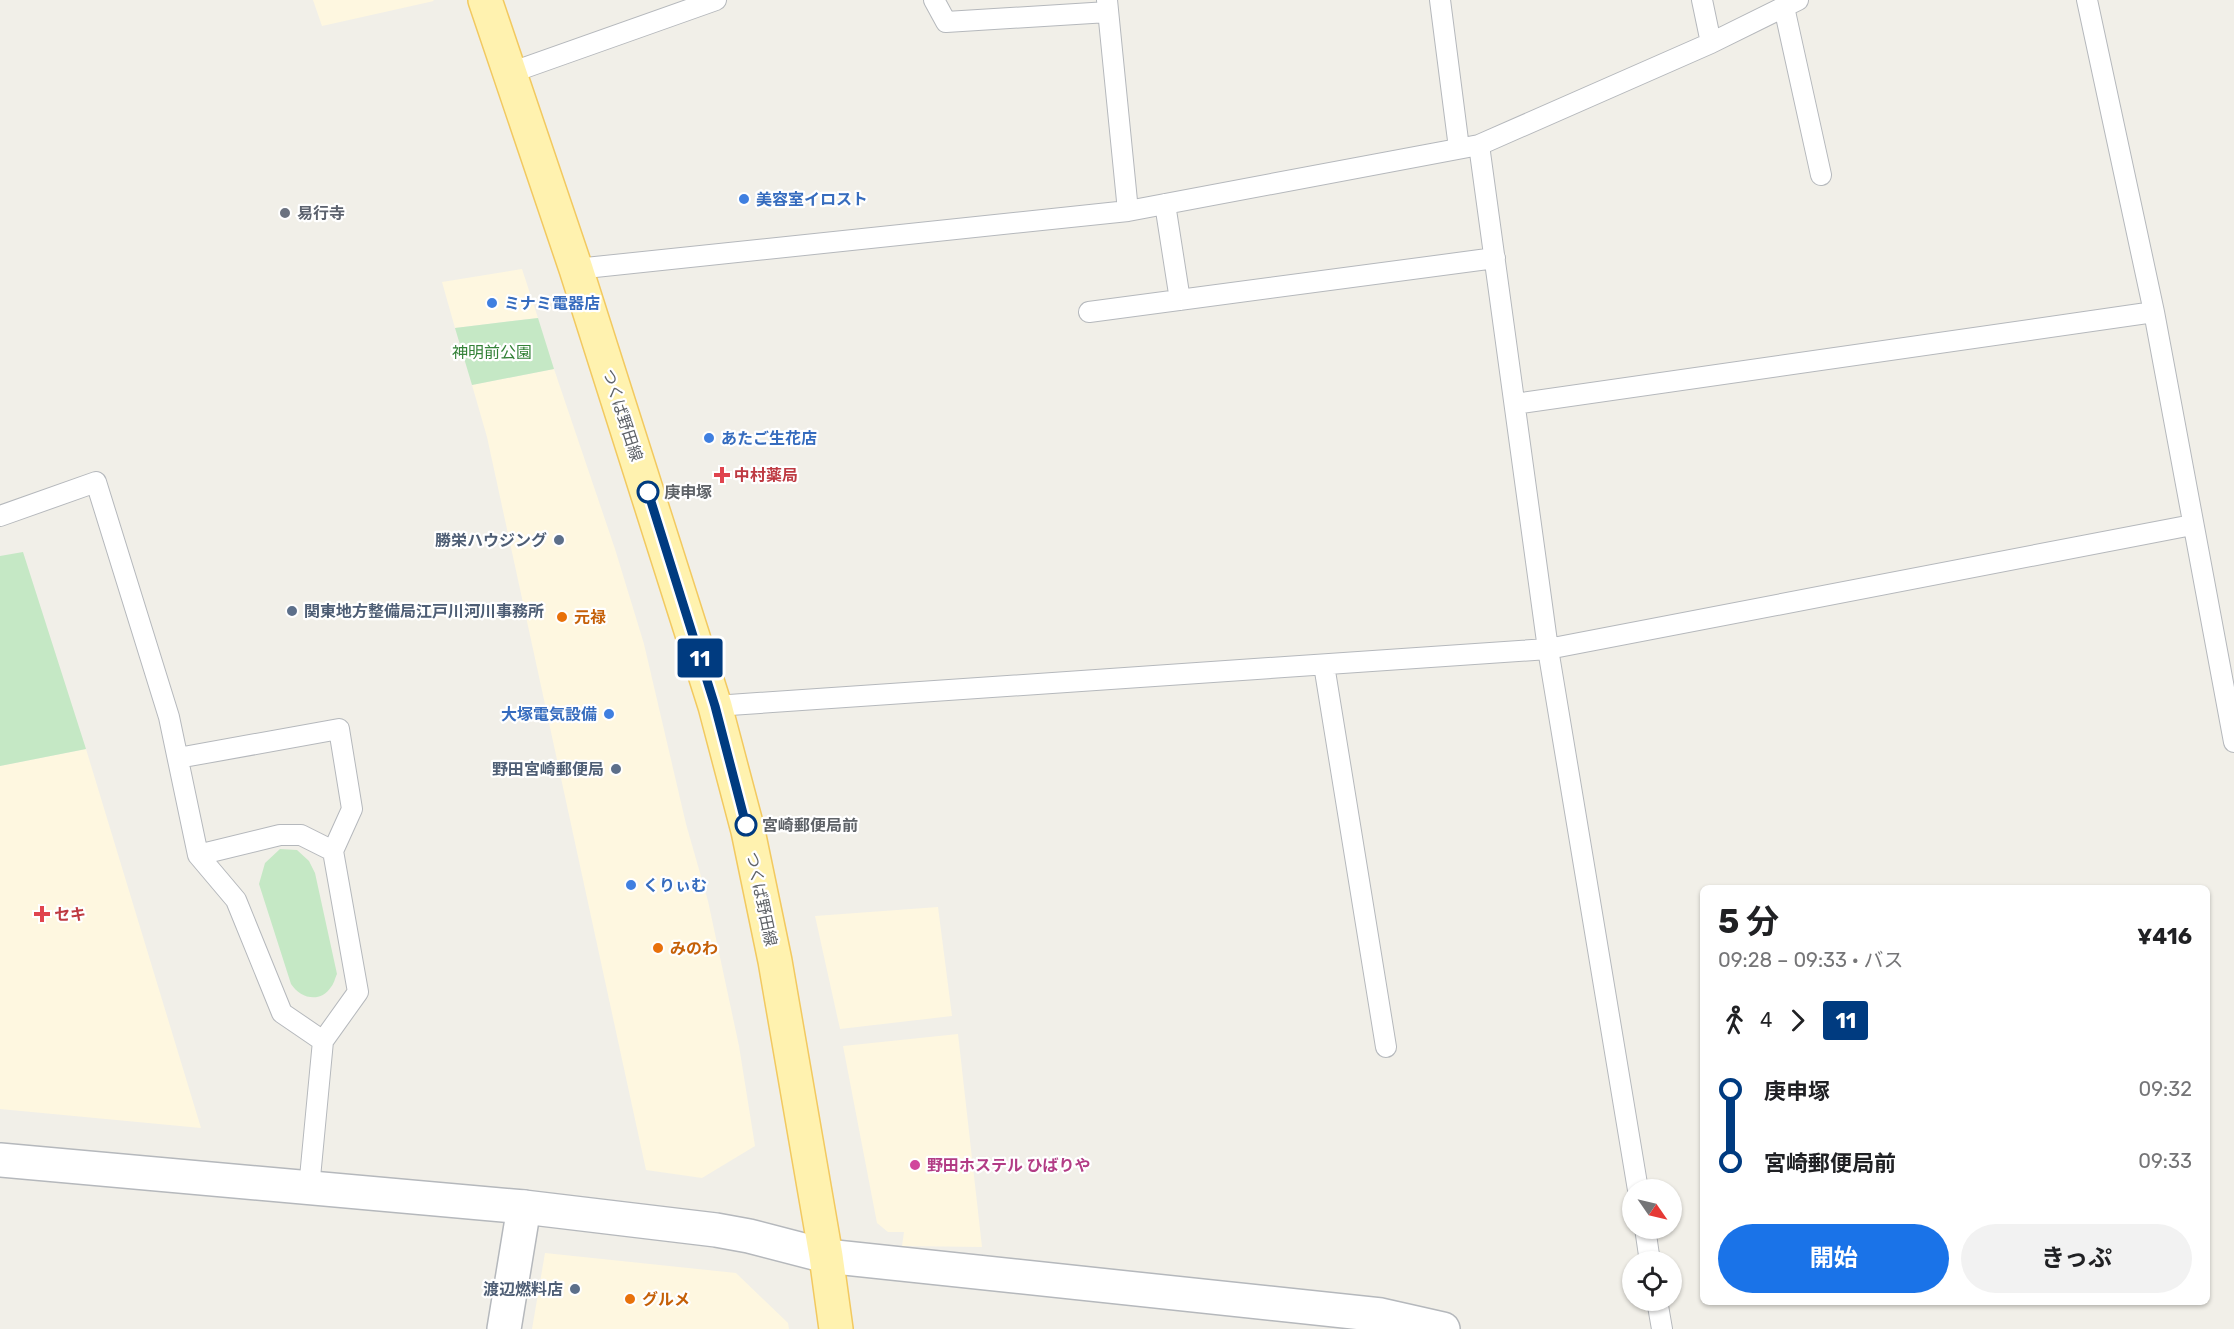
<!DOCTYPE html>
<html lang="ja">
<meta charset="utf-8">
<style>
:root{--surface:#fff;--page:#f2f2f2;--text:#202124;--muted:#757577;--accent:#1a73e8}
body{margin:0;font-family:Rubik,"Noto Sans JP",sans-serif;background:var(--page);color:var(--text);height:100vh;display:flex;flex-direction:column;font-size:22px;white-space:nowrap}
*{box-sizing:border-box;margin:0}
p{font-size:20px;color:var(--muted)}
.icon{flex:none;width:33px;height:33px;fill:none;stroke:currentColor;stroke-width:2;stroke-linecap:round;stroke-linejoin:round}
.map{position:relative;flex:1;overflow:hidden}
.side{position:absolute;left:1700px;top:885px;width:510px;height:420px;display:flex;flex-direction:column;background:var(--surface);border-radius:9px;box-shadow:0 2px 4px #0004}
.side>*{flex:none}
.badge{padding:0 12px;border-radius:4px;font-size:21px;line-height:39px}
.needle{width:39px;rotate:124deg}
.buttons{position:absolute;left:1622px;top:1179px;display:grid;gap:12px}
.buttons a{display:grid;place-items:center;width:60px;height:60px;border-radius:50%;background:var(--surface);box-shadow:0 2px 4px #0004;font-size:30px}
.map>.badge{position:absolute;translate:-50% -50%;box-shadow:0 0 0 3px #fff}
.legs{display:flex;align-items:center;gap:9px;height:66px;padding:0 18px;font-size:20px}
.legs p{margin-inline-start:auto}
.headline{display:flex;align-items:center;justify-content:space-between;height:102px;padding:0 18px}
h1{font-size:33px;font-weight:700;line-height:45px}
.cta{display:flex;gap:12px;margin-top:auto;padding:12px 18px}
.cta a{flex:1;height:69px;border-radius:36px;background:var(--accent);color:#fff;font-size:24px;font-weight:700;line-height:69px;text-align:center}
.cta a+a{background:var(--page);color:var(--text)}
ul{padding:0 18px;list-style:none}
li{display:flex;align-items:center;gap:21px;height:72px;font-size:22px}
li i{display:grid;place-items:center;width:9px;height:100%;margin:0 8px;background:currentColor}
li i::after{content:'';width:15px;height:15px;margin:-8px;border:4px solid;border-radius:50%;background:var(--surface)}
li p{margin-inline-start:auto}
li:first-child i{background:linear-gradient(#0000 50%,currentColor 0)}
li:last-child i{background:linear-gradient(currentColor 50%,#0000 0)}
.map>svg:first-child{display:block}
.commercial{fill:#fef7e0}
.green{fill:#c5e8c5}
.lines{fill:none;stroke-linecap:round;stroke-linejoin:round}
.service-casing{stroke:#b5b8bc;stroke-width:22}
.minor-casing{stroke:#b5b8bc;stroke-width:36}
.tertiary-casing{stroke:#b5b8bc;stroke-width:36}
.primary-casing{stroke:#f2c960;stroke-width:36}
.service{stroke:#fff;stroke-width:20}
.minor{stroke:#fff;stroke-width:33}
.tertiary{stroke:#fff;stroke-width:33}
.primary{stroke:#fff2af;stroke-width:33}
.line-1-casing{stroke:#fff;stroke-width:14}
.line-1{stroke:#003b80;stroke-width:9}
.shop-dot{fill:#3f7fe0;stroke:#fff;stroke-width:2}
.worship-dot{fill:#6b7280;stroke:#fff;stroke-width:2}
.health-dot{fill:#e0444e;stroke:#fff;stroke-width:2}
.stop-1-dot{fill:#fff;stroke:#003b80;stroke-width:3}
.service-dot{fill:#5c6f8a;stroke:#fff;stroke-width:2}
.food-dot{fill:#e8710a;stroke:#fff;stroke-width:2}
.hotel-dot{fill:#d1479c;stroke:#fff;stroke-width:2}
.labels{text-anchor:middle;stroke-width:4.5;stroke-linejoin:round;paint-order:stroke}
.shop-label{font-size:16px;font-weight:bold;fill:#366cbe;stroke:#fff;text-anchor:start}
.worship-label{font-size:16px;font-weight:bold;fill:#5b616d;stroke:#fff;text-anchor:start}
.park-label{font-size:16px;fill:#348238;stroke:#fff}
.street-label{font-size:16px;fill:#5f6368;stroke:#fff}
.health-label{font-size:16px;font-weight:bold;fill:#be3a42;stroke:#fff;text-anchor:start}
.stop-label{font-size:16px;font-weight:bold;fill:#5f6368;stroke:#fff;text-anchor:start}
.service-label{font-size:16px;font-weight:bold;fill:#4e5e75;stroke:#fff;text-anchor:end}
.food-label{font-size:16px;font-weight:bold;fill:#c56008;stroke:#fff;text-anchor:start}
.hotel-label{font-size:16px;font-weight:bold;fill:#b23c85;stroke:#fff;text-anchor:start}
</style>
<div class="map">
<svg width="2234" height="1329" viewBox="0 0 2234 1329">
<rect width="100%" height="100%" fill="#f1efe8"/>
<!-- commercial -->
<path class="commercial" d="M313,0H433L434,1L322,26Z
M522,269L538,318L455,328L442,282Z
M554,369L615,549L644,644L686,824L708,901L739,1046L755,1146L702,1178L646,1170L487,437L472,385Z
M86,749L201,1128L0,1109V766Z
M938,907L952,1016L840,1029L815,916Z
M958,1034L982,1247L902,1246L904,1232H888L877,1223L843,1046Z
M545,1253L736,1273L788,1323L789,1329H532Z"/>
<!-- green -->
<path class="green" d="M538,318L554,369L472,385L455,328Z
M23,552L86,749L0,766V556Z
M280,849L297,850L309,861L315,873L337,974C335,978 334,984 331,987C320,1004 300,998 291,984L259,884L265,863Z"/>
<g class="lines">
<!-- service casing -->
<g class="service-casing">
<path id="service" d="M934,0L946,22L1108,12
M1107,0L1128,211
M1440,0L1459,148
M1702,0L1711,43
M2087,0L2154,312L2234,742
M1784,7L1821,175
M510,73L716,0
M1479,145L1548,649L1638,1190
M1165,204L1180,300
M576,269L1128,211L1479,145L1711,43L1798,0
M1089,312L1495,258
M1515,404L2154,312
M0,516L96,482L169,717L198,855L280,835H301L333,851L358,992L323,1041L309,1188
M1324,665L1386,1047
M715,706L1548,649L2192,525
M178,758L339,729L352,809L333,851
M198,855L236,900L282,1013L323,1041
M1645,1228L1650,1262
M1657,1300L1662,1329"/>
</g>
<!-- minor casing -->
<g class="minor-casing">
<path id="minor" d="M504,1329L524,1207"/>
</g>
<!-- tertiary casing -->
<g class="tertiary-casing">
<path id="tertiary" d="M0,1160L524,1207L716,1230L749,1236L826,1256L1381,1315L1443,1329"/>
</g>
<!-- primary casing -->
<g class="primary-casing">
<path id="primary" d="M485,0L576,269L715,706L748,831L775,961L826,1256L836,1329"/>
</g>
<!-- service -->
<use href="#service" class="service"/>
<!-- minor -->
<use href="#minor" class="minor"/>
<!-- tertiary -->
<use href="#tertiary" class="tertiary"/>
<!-- primary -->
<use href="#primary" class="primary"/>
</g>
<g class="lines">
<!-- line-1 casing -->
<g class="line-1-casing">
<path id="line-1" d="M648,492L715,706L746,825"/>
</g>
<!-- line-1 -->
<use href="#line-1" class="line-1"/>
</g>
<!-- markers -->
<g class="shop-dot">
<circle cx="744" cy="199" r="6"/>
<circle cx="492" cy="303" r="6"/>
<circle cx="709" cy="438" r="6"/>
<circle cx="609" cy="714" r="6"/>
<circle cx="631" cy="885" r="6"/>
</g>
<circle class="worship-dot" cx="285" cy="213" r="6"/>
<g class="health-dot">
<path d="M719 466h6v6h6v6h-6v6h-6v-6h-6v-6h6z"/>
<path d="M39 905h6v6h6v6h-6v6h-6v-6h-6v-6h6z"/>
</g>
<g class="stop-1-dot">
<circle cx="648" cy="492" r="10"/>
<circle cx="746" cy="825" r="10"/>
</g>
<g class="service-dot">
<circle cx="559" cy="540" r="6"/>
<circle cx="292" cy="611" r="6"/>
<circle cx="616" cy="769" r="6"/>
<circle cx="575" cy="1289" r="6"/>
</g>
<g class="food-dot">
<circle cx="562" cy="617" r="6"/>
<circle cx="658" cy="948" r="6"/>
<circle cx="630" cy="1299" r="6"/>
</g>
<circle class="hotel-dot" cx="915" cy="1165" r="6"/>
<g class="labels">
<!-- shop labels -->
<g class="shop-label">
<text x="756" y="205">美容室イロスト</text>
<text x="504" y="309">ミナミ電器店</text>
<text x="721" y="444">あたご生花店</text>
<text x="597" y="720" text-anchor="end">大塚電気設備</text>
<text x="643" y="891">くりぃむ</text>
</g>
<!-- worship labels -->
<g class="worship-label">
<text x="297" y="219">易行寺</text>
</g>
<!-- park labels -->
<g class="park-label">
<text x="492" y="358">神明前公園</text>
</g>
<!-- street labels -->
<g class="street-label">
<text transform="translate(623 415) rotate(72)" y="6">つくば野田線</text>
<text transform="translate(762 899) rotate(78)" y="6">つくば野田線</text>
</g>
<!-- health labels -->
<g class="health-label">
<text x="734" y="481">中村薬局</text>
<text x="54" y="920">セキ</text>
</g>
<!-- stop labels -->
<g class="stop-label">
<text x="664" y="498">庚申塚</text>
<text x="762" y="831">宮崎郵便局前</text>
</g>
<!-- service labels -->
<g class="service-label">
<text x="547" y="546">勝栄ハウジング</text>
<text x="304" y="617" text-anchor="start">関東地方整備局江戸川河川事務所</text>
<text x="604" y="775">野田宮崎郵便局</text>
<text x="563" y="1295">渡辺燃料店</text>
</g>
<!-- food labels -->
<g class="food-label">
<text x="574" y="623">元禄</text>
<text x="670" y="954">みのわ</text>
<text x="642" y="1305">グルメ</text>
</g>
<!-- hotel labels -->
<g class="hotel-label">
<text x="927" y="1171">野田ホステル ひばりや</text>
</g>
</g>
</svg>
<div class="buttons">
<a><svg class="needle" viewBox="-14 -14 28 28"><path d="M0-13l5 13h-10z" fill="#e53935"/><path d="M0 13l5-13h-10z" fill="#757577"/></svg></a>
<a><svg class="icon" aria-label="locate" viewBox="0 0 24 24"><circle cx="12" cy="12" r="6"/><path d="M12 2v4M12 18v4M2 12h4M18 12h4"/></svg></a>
</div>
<b class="badge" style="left:700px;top:658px;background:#003b80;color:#fff">11</b>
<section class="side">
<div class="headline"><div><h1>5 分</h1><p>09:28 – 09:33 · バス</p></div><b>¥416</b></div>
<div class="legs"><svg class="icon" aria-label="walk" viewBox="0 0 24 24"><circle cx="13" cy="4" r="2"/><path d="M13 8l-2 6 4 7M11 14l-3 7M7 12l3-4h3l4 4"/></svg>4<svg class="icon" aria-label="forward" viewBox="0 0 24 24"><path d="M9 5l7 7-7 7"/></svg><b class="badge" style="background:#003b80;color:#fff">11</b></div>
<ul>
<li><i style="color:#003b80"></i><b>庚申塚</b><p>09:32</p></li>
<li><i style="color:#003b80"></i><b>宮崎郵便局前</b><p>09:33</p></li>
</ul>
<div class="cta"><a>開始</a><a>きっぷ</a></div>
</section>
</div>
